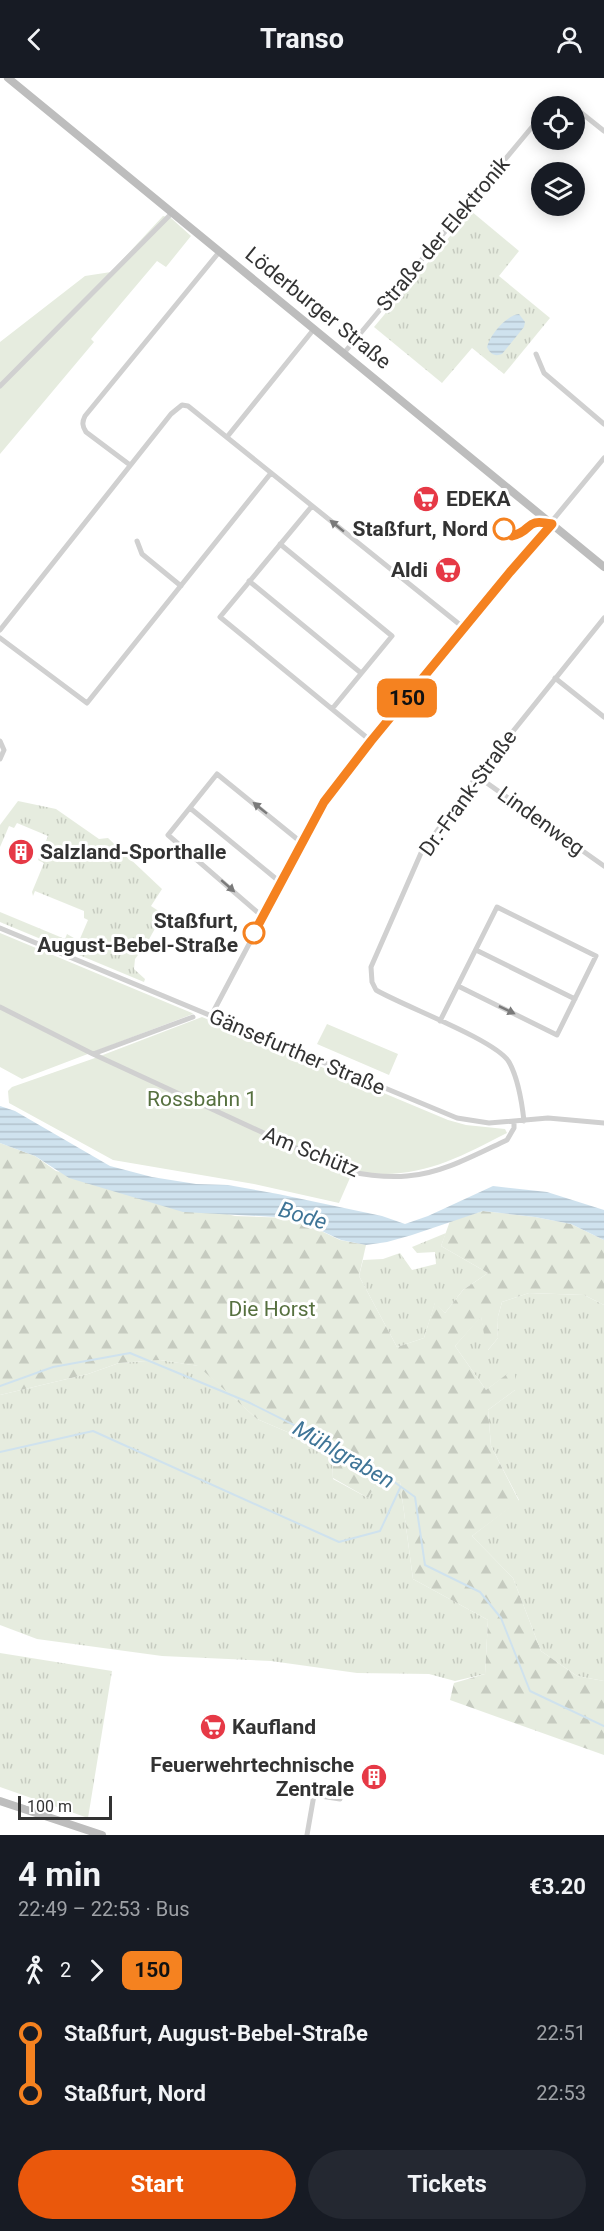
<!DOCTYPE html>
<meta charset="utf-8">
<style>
:root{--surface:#171b24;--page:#242831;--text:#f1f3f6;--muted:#9ea1a6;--accent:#ea580c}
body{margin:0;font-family:Roboto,sans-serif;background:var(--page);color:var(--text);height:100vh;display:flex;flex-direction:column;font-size:22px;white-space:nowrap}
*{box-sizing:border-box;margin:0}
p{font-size:20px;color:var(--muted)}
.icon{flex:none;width:33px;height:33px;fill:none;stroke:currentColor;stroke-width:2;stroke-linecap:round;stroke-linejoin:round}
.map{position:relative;height:1757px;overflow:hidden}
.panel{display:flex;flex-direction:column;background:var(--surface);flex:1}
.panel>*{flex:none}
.badge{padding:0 12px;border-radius:9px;font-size:21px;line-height:39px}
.buttons{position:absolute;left:531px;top:18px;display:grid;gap:12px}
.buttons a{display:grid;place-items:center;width:54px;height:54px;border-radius:50%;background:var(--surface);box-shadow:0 3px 15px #0003;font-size:30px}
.scale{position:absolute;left:18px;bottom:15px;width:94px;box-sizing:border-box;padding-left:6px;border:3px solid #333;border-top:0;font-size:16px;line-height:21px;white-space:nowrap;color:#333;-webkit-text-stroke:4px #fff;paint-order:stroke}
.map>.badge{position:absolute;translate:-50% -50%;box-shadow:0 0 0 3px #fff}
.legs{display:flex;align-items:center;gap:9px;height:66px;padding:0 18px;font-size:20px}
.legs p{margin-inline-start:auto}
.head{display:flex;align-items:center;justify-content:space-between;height:102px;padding:0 18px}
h1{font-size:33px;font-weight:700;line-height:45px}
.action{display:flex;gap:12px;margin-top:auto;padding:12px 18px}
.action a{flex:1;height:69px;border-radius:36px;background:var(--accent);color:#fff;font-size:24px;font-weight:700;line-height:69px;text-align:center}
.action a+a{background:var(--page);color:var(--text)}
ul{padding:0 18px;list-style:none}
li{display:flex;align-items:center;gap:21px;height:60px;font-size:22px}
li i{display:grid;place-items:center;width:9px;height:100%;margin:0 8px;background:currentColor}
li i::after{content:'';width:15px;height:15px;margin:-8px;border:4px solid;border-radius:50%;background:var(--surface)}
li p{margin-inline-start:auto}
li:first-child i{background:linear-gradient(#0000 50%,currentColor 0)}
li:last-child i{background:linear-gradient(currentColor 50%,#0000 0)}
header{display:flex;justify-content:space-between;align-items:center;height:78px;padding:0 18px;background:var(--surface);font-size:27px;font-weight:700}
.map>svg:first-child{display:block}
.grass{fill:url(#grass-tufts)}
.forest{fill:url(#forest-firs)}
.garden{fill:#e6ecdf}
.water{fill:url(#water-rules)}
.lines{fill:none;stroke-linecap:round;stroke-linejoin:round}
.stream{stroke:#cfe2ee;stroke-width:2}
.street{stroke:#d0d0d0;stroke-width:5}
.secondary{stroke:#bdbdbd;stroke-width:8}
.oneway{fill:#7a7a7a}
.line-1-casing{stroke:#fff;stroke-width:14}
.line-1{stroke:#f58220;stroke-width:9}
.stop-1-dot{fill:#fff;stroke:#f58220;stroke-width:3}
.labels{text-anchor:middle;stroke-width:6;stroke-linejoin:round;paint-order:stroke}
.street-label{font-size:21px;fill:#333;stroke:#fff}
.poi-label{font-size:21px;font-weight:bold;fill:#333;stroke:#fff;text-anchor:start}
.stop-label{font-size:21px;font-weight:bold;fill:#333;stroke:#fff;text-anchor:end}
.park-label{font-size:21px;fill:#56703f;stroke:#fff}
.water-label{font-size:22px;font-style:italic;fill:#3f7597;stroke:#fff}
</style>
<header><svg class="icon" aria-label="back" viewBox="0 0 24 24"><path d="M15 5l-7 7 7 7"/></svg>Transo<svg class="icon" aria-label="person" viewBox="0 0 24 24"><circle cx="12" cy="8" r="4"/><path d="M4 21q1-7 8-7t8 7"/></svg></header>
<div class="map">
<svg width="604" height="1757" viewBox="0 0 604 1757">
<defs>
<pattern id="grass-tufts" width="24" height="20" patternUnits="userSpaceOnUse" patternTransform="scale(1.5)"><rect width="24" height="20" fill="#e6ecdf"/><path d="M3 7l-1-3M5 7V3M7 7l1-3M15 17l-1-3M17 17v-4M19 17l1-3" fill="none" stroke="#c6cbc0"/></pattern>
<pattern id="forest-firs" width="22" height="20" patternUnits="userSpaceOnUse" patternTransform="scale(1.5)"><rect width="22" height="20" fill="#e6ecdf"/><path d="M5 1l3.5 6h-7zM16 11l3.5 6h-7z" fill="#c6cbc0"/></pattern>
<pattern id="water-rules" width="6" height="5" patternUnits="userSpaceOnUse" patternTransform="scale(1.5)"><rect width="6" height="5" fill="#cfe2ee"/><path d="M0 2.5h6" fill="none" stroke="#b2c2cd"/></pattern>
</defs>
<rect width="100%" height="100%" fill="#fff"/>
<!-- grass -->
<path class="grass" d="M471,133L519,173L499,198L550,240L504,296L472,270L442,305L374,249Z
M18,723L56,731L99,761L108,760L162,811L151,828L163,836L147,865L135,881L134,891L145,901L144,904L0,844V834L65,861L67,856L79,863L88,842L84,840V833L35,813L33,818L32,814L44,785L38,782L48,758L17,745L14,750L9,748L0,769V747Z
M446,1155L441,1168L488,1195L463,1212L445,1235L435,1225L424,1260L397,1269L359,1198L363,1182L383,1181L400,1175L412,1192L436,1186L435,1174L417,1175L412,1169Z
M529,1215L584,1217L604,1227V1603L577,1598L541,1573L513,1500L472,1458L519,1422L491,1368L488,1332L515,1312V1291L486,1312L455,1268L481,1238L488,1272L498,1260L497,1242L502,1224Z
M160,1282L199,1288L257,1341L332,1373L333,1401L368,1420L380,1398L400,1404L413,1501L488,1542L485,1596L455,1603L429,1596L357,1595L271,1583L162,1578L37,1561L0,1547V1317L88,1296L119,1285Z
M0,1575L112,1593L88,1740L0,1709Z"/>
<!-- forest -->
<path class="forest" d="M0,1065L35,1078L56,1093L235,1138L294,1140L340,1162L366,1167L359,1198L397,1269L424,1260L435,1224L445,1235L463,1212L488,1195L441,1168L450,1143L483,1133L535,1139L571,1146L604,1162V1227L584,1217L529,1215L502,1224L497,1242L498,1260L487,1273L481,1239L455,1268L486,1312L515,1290V1312L488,1332L491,1368L519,1423L472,1458L513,1500L541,1573L577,1598L604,1603V1677L450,1622L454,1605L485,1596L488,1542L413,1501L400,1404L380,1399L368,1420L333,1400L332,1373L257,1341L198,1288L160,1282L119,1285L88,1296L0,1317Z"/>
<!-- garden -->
<path class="garden" d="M163,138L171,140L191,158L166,189L157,183L91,261L94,264L0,376V264L85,198L111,194Z
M0,855L192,935L193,936L22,1001L0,989Z
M202,939L448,1042L466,1047L505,1051L507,1055C454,1082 415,1104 353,1093L339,1125L254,1106L113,1082L9,1025L8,1013L12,1009L95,980Z
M327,946L398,976L389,997L317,966Z"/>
<!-- water -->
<path class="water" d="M519,236L525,244L524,249L502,276C495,279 490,276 487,269C490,257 505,238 519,236Z
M0,1028L15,1033L110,1088L152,1099L196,1106L228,1107L278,1116L382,1138L405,1146L428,1138L493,1108L547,1114L604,1132V1162L571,1146L535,1139L483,1133L412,1157L387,1164L366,1167L341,1162L294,1140L183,1134L69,1100L35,1078L0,1065Z"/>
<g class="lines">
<!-- stream -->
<path class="stream" d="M0,1308L53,1289L130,1275L248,1324L364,1382L415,1419L425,1487L480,1514L501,1540L530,1613L604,1648
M0,1374L93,1353L339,1464L380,1453L400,1410"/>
<!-- street -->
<path class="street" d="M548,28L560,23L573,28
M574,29L604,53
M344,275L542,37
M536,276L544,295L604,346
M0,308L172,135
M227,359L314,251
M130,387L86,354C82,348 82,344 85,338L220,173
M312,428L220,539L371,663
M137,463L142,476L181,508
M280,466L392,558L332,631
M249,503L361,595
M0,552L171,336L182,327L188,328L464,550
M0,560L87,625L271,395
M555,600L604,639
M0,663L4,672L0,681
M477,698L604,788
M190,730L280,804
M263,839L168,757L217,696L302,765
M0,850L457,1040L489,1045L548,1040L604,1045
M476,872L575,921
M0,929L93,976L346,1093C366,1097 386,1100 407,1098C441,1096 477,1076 507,1062L514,1050V1044
M211,938L324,724L371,663L604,380
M440,943L497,829L596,878L557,957L458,908
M93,976L193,939
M524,1043C522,1025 518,1000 509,984C496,962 403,928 376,912L372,904L371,889L421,775L477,698L604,540
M307,1757L314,1717L340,1721"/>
<!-- secondary -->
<path class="secondary" d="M8,0L604,489
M0,1723L102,1757"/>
</g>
<!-- one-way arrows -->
<defs><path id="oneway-solid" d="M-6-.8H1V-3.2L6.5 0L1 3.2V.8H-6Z" transform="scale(1.5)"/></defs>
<g class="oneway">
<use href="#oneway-solid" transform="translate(337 448) rotate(-141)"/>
<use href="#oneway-solid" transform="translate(260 730) rotate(-141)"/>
<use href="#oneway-solid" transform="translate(228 808) rotate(41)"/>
<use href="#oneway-solid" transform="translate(507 932) rotate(26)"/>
</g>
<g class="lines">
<!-- line-1 casing -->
<g class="line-1-casing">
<path id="line-1" d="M254,855L324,724L371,663L510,494L552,446C523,440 535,452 512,458L504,451"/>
</g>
<!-- line-1 -->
<use href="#line-1" class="line-1"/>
</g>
<!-- icons -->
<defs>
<g id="supermarket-disc" transform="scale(1.35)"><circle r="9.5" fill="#e63946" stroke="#fff"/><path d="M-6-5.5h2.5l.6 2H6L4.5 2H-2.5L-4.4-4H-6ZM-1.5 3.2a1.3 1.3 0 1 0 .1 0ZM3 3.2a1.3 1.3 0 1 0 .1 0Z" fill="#fff"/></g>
<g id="building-disc" transform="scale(1.35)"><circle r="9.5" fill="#e63946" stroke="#fff"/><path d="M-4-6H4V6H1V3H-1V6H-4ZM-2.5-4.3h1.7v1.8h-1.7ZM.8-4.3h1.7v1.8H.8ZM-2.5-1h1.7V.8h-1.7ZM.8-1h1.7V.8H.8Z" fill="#fff"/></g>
</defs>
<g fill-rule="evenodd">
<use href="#supermarket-disc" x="426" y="421"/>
<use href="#supermarket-disc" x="448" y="492"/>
<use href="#building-disc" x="21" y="774"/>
<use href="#supermarket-disc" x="213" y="1649"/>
<use href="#building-disc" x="374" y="1699"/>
</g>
<!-- markers -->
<g class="stop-1-dot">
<circle cx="504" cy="451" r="10"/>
<circle cx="254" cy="855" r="10"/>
</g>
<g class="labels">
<!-- street labels -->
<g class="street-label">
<text transform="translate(443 156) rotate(-50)" y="7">Straße der Elektronik</text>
<text transform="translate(318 230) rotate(39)" y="7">Löderburger Straße</text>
<text transform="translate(468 715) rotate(-54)" y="7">Dr.-Frank-Straße</text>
<text transform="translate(541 743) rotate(36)" y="7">Lindenweg</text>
<text transform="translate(297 974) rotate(23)" y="7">Gänsefurther Straße</text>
<text transform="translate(311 1074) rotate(22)" y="7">Am Schütz</text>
</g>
<!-- poi labels -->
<g class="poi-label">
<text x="446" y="428">EDEKA</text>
<text x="428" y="499" text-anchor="end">Aldi</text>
<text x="40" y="781">Salzland-Sporthalle</text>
<text x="232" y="1656">Kaufland</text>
<text x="354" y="1694" text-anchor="end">Feuerwehrtechnische<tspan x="354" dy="24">Zentrale</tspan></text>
</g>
<!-- stop labels -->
<g class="stop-label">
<text x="488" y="458">Staßfurt, Nord</text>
<text x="238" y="850">Staßfurt,<tspan x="238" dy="24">August-Bebel-Straße</tspan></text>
</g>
<!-- park labels -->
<g class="park-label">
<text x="202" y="1028">Rossbahn 1</text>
<text x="272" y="1238">Die Horst</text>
</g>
<!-- water labels -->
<g class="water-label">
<text transform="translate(303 1137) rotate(17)" y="8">Bode</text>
<text transform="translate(344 1376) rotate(30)" y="8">Mühlgraben</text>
</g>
</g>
</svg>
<div class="buttons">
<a><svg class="icon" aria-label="locate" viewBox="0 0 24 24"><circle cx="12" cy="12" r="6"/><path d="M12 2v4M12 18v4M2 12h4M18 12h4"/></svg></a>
<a><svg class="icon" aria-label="layers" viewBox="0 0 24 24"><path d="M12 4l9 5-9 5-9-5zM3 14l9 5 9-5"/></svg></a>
</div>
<div class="scale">100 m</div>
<b class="badge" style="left:407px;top:620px;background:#f58220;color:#111">150</b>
</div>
<section class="panel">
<div class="head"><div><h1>4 min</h1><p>22:49 – 22:53 · Bus</p></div><b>€3.20</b></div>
<div class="legs"><svg class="icon" aria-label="walk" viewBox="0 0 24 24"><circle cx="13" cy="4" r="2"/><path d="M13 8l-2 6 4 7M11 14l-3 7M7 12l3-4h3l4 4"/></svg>2<svg class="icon" aria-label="forward" viewBox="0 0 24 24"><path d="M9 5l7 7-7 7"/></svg><b class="badge" style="background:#f58220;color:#111">150</b></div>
<ul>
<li><i style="color:#f58220"></i><b>Staßfurt, August-Bebel-Straße</b><p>22:51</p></li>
<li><i style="color:#f58220"></i><b>Staßfurt, Nord</b><p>22:53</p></li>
</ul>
<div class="action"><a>Start</a><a>Tickets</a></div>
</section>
